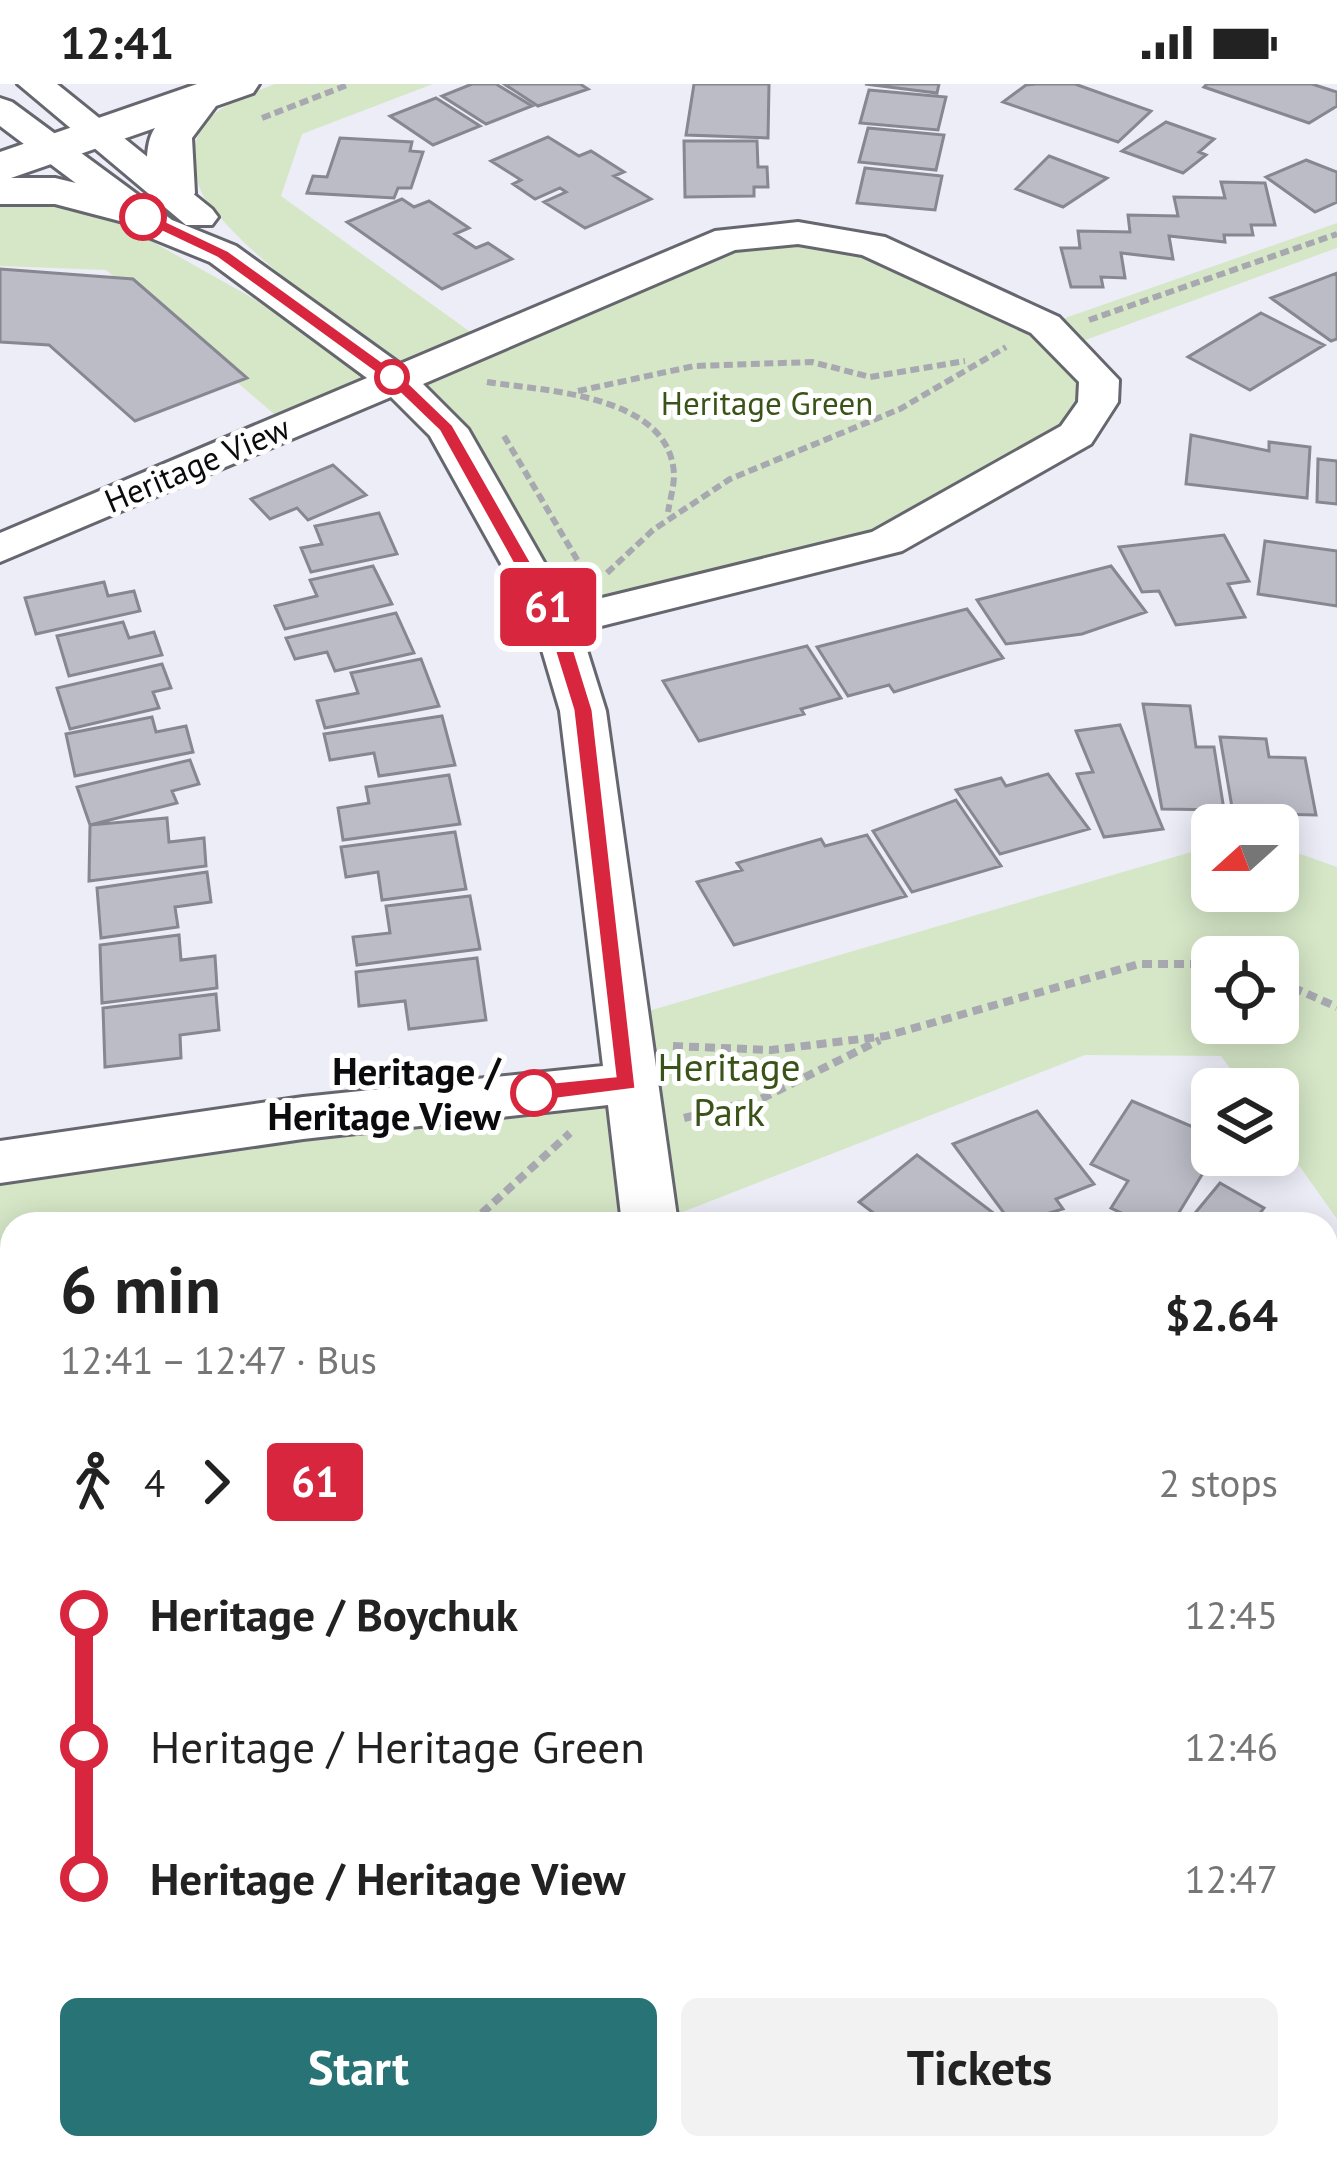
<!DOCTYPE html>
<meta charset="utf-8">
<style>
:root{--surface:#fff;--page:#f2f2f2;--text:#222;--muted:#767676;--accent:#287375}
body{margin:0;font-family:"PT Sans",sans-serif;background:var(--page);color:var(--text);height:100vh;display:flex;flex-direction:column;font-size:45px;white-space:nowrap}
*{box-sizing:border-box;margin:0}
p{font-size:39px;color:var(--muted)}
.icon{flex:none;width:66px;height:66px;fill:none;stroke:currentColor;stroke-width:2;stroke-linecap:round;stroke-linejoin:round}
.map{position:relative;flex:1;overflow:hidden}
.details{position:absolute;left:0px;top:1128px;width:1338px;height:948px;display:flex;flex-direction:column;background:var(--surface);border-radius:36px 36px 0 0;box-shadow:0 6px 30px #0003}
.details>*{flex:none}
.badge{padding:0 24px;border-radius:9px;font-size:42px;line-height:78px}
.needle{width:78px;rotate:249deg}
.controls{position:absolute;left:1191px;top:720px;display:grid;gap:24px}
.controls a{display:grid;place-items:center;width:108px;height:108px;border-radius:18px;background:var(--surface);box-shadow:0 6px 30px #0003;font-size:60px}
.map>.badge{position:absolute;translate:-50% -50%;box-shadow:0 0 0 6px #fff}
.legs{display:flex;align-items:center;gap:18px;height:132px;padding:0 60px;font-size:39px}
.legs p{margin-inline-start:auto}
.summary{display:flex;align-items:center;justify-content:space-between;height:204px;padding:0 60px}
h1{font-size:66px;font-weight:600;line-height:90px}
.action{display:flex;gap:24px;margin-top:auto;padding:24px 60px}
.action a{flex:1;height:138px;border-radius:18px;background:var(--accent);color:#fff;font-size:48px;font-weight:600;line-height:138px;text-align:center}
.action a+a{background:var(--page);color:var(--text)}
ul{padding:0 60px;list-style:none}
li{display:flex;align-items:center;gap:42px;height:132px;font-size:45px}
li i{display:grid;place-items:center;width:18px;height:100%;margin:0 15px;background:currentColor}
li i::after{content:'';width:30px;height:30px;margin:-15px;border:9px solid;border-radius:50%;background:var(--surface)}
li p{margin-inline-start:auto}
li:first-child i{background:linear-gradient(#0000 50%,currentColor 0)}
li:last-child i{background:linear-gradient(currentColor 50%,#0000 0)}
.status{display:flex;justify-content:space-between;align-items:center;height:84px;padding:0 60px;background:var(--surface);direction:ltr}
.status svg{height:33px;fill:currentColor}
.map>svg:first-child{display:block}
.green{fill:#d6e7c7;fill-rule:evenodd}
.building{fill:#bbbcc6;stroke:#868790;stroke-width:3}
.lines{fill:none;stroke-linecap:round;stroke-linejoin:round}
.minor-casing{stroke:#66666f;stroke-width:6}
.major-casing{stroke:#66666f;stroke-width:6}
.path-far2{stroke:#a8a8b1;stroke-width:6;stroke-dasharray:9 4.5;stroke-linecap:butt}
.path-far1{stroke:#a8a8b1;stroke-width:8;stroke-dasharray:10 6;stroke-linecap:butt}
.path{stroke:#a8a8b1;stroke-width:9;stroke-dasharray:15 8;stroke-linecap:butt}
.minor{fill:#fff;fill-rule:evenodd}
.major{fill:#fff;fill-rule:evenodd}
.line-1{fill:#d7263d;stroke:#fff;stroke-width:3}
.stop-1-dot{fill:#fff;stroke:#d7263d;stroke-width:6}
.labels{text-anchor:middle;stroke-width:10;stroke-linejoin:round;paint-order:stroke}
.far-park-label{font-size:33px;fill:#395318;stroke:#fff}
.far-street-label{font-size:33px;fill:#0b0b0e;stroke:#fff}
.park-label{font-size:39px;fill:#395318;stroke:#fff}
.stop-label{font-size:39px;font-weight:bold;fill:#0b0b0e;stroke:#fff;text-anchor:end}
</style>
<div class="status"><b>12:41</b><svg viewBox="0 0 49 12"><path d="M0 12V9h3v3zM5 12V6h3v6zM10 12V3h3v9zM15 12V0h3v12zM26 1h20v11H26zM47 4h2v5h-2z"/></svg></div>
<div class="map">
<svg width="1337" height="2076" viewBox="0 0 1337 2076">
<rect width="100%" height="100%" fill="#ededf8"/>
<!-- green -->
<path class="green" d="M275,0H433L302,50L281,112L483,257L728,155H845L1045,241L1337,139V164L1072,261L1098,318L887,458L560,535L395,295L287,341L106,186L0,182V107L94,114L153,158L389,291C338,228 259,184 208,119C195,103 189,68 199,49C213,22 249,10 275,0Z
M1212,762V807H1278V762L1337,783V1135L1278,1052V1005H1245L1221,972L1085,971L652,1140H12V1696L0,1698V1079L627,999L621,935ZM1212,873H1278V939H1212Z"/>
<!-- building -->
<path class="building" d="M472,0H496L532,22L486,40L442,12Z
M504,0H580L588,5L538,22Z
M694,0H769L768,54L686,51Z
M865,0H939L937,9Z
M1036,0H1075L1151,27L1118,58L1003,18L1026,1Z
M1207,0H1312L1337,8V22L1309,39L1204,3Z
M869,6L946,13L938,46L860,39Z
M436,14L480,42L433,61L390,32Z
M1166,38L1214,55L1199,68L1206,71L1183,89L1122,67Z
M868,44L944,51L936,86L859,78Z
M548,53L579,72L591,67L624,88L614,92L651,115L585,144L544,118L566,108L560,104L535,115L513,100L521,96L491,77Z
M340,54L412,58L410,67L423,68L411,104H398L394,114L307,109L313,92L327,93Z
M684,57H757L758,83H767L768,103H754V112L685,113Z
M1049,72L1107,94L1063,123L1016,105Z
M1306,76L1337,88V118L1315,128L1266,93Z
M865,84L942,92L935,126L857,119Z
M1221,98L1265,99L1275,141H1251L1253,151H1224L1225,158L1169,152L1173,175L1121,169L1125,194L1101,193L1103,203H1071L1061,164H1080L1078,147L1130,148L1128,131L1178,132L1174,113L1225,114Z
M402,115L414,123L429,117L469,144L455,150L476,164L488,159L512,175L442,205L347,138Z
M0,185L133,195L247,294L135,337L49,261L0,258Z
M1337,189V255L1331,257L1271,214Z
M1261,229L1324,261L1250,306L1188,273Z
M1191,351L1269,367V358L1310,363L1307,414L1186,400Z
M1318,375L1337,377V420L1317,418Z
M333,381L366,411L308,436L297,424L270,435L251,415Z
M379,429L397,470L311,488L301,464L322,460L315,442Z
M1224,451L1249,497L1228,500L1245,533L1176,541L1159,507L1142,508L1119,463Z
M1265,457L1337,467V522L1258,510Z
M373,482L392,520L285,545L275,522L317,512L310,496Z
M1111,482L1146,528L1082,550L1006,560L977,516Z
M104,498L108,512L134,507L140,527L36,550L25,514Z
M967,525L1003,574L894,608L889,601L848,612L817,563Z
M396,529L414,569L335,587L327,568L295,575L286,554Z
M123,538L129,554L154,548L162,571L69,592L57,552Z
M807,562L841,614L801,625L804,630L699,657L663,597Z
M421,575L439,622L325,644L317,617L358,609L351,589Z
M162,580L171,604L153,608L159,624L70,645L57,604Z
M1143,620L1190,622L1196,663H1214L1224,726L1162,725Z
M442,632L455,681L379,692L374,669L330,676L324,650Z
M152,633L156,648L186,642L193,668L75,692L66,650Z
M1120,641L1163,745L1104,753L1077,690L1093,688L1076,647Z
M1220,653L1266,655L1269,673L1305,674L1316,731L1233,729Z
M190,676L199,700L172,707L177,719L90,741L77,703Z
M1048,690L1089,745L1000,770L956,706L1001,694L1006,702Z
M449,691L460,740L343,756L338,724L369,719L366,703Z
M956,716L1001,782L912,808L873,747Z
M167,734L169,758L204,754L206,782L89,797L90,741Z
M455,748L466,805L382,816L378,788L346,793L341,763Z
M867,751L906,812L734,861L697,798L742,786L737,779L821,755L825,762Z
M207,788L211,818L175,823L178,843L101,854L97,804Z
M470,812L480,865L357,881L353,853L390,849L386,822Z
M179,851L181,876L215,872L217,904L102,919L100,861Z
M477,874L486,936L409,945L405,917L359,922L356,888Z
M216,910L219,946L180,951L181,974L105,983L103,924Z
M1132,1017L1212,1051L1214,1071L1172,1140H1145L1111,1124L1128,1097L1091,1080Z
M1037,1027L1094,1100L1056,1115L1063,1125L1012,1140L953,1060Z
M917,1071L1000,1134L993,1140H888L859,1118Z
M1220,1099L1264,1124L1257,1133L1270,1140H1186Z
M1326,1223L1337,1239V1376L1326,1379Z
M1337,1385V1440L1326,1413V1389Z
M12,1750V1896L0,1898V1751Z
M1326,1935L1337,1941V2076H1251L1246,2073L1250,2064H1326Z
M74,2064L73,2076H0V2074Z
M149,2064H269L270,2076H149Z
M304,2064H393L394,2076H284V2070Z
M400,2064H513L514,2076H401Z
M518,2064H631L633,2076H519Z
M642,2064H755L757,2076H644Z"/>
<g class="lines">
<!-- minor casing -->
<g class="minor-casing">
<path id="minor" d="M18,0H57L212,125L218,133L212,141H186Z
M0,14L12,18L172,136L236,162L400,280L715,147L798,138L885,153L1059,233L1119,296L1118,318L1091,360L902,467L581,547L606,627L678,1140H622L608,1021L303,1055L0,1099V1057L303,1013L603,982L560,627L534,539L430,352L391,313L0,478V449L367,294L210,178L146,152L0,42ZM798,160L862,171L1031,249L1079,298L1078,318L1061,342L872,448L569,522L468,345L423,300L735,166Z
M12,1943V2015L0,2017V1945Z
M959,2064H1039L1044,2076H963Z"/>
</g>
<!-- major casing -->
<g class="major-casing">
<path id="major" d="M197,0H259L253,9L216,22L192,54L195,109L188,119H156C145,102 143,60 155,44L11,94H55L151,117L158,127L151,137L135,141L55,120H0V68Z"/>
</g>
<!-- path-far2 -->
<path class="path-far2" d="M262,34L350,0
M1089,236L1337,150
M487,298C544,307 671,310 674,391C674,402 670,416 668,428
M578,307L694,282L812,278L870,293L965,277
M504,352L588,494
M607,489L653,446L730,395L900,325L1006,263"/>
<!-- path-far1 -->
<path class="path-far1" d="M1278,897L1337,923
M673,962L771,966L886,952L1139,880H1212
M684,1034L761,1015L880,956
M470,1140L570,1049"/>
<!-- path -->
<path class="path" d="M0,1335L12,1328
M0,1419L12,1423"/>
<!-- minor -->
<use href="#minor" class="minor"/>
<!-- major -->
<use href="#major" class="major"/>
</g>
<!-- line-1 -->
<path class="line-1" d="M137,129H149L229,167L401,291L453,341L566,539L593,626L636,1005L534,1018L522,1009L534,1000L615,992L573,626L546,539L439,347L389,299L217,174L137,136Z"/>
<!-- markers -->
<g class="stop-1-dot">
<circle cx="143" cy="133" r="21"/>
<circle cx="392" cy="293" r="15"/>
<circle cx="534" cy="1009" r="21"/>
</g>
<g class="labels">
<!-- far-park labels -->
<g class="far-park-label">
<text x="767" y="331">Heritage Green</text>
</g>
<!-- far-street labels -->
<g class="far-street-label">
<text transform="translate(197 380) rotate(-23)" y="12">Heritage View</text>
</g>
<!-- park labels -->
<g class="park-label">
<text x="729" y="997">Heritage<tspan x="729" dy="45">Park</tspan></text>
</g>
<!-- stop labels -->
<g class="stop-label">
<text x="501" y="1001">Heritage /<tspan x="501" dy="45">Heritage View</tspan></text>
</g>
</g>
</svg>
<div class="controls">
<a><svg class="needle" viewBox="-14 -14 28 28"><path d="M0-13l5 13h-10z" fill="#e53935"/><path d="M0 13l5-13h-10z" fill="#767676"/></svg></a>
<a><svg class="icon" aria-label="locate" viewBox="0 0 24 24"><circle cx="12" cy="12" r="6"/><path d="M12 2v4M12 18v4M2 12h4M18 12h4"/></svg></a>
<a><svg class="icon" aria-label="layers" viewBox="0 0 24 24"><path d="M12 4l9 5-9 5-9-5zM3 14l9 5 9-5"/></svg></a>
</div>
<b class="badge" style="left:548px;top:523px;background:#d7263d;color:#fff">61</b>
<section class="details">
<div class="summary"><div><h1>6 min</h1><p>12:41 – 12:47 · Bus</p></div><b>$2.64</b></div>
<div class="legs"><svg class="icon" aria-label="walk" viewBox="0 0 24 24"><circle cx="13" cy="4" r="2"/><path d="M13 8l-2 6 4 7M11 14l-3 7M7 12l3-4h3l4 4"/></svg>4<svg class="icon" aria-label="forward" viewBox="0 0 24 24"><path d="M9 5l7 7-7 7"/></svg><b class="badge" style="background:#d7263d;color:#fff">61</b><p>2 stops</p></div>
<ul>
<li><i style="color:#d7263d"></i><b>Heritage / Boychuk</b><p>12:45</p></li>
<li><i style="color:#d7263d"></i><span>Heritage / Heritage Green</span><p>12:46</p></li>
<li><i style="color:#d7263d"></i><b>Heritage / Heritage View</b><p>12:47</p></li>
</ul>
<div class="action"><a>Start</a><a>Tickets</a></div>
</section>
</div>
